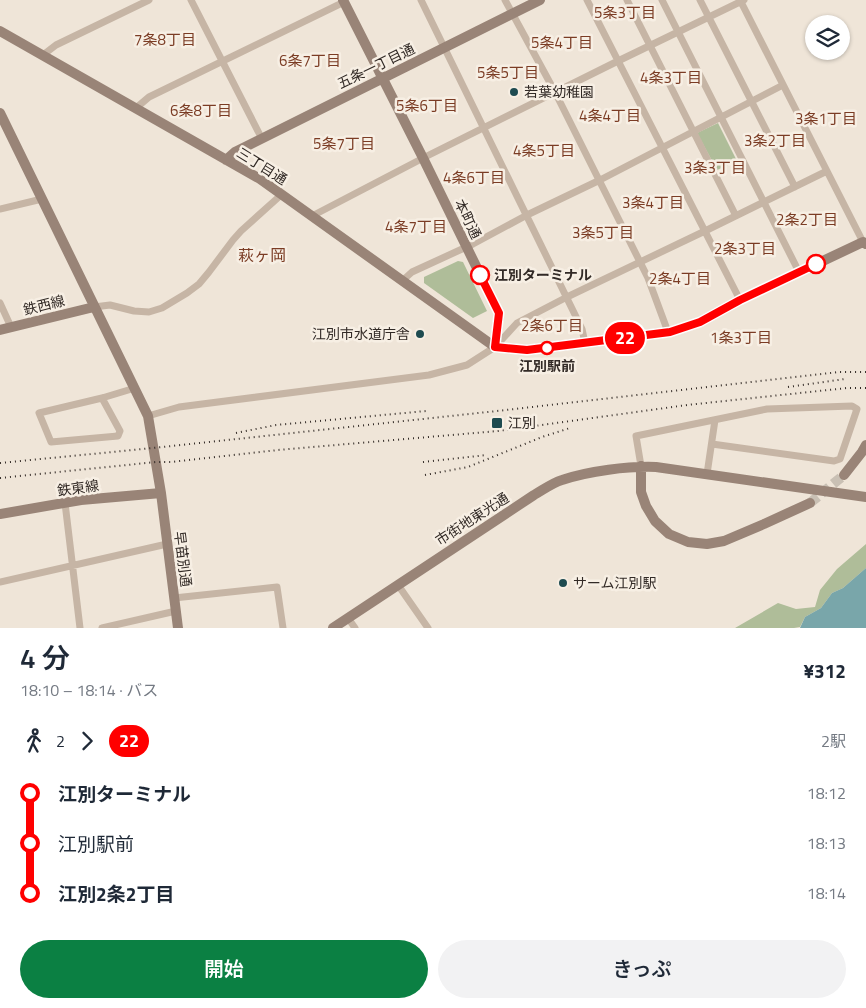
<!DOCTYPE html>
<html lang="ja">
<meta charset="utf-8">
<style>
:root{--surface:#fff;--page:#f2f2f3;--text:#1f2937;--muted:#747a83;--accent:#0b8043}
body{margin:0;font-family:"Titillium Web","Noto Sans JP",sans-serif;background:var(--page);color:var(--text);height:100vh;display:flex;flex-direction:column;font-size:19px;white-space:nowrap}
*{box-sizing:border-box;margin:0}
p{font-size:16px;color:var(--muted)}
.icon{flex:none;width:28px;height:28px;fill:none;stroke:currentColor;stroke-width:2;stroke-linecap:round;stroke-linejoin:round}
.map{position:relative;height:628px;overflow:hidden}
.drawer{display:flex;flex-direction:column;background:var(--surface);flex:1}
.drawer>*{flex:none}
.badge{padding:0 10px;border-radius:16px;font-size:18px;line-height:32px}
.tools{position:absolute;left:805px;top:15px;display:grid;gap:10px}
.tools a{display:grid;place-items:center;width:45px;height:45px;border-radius:50%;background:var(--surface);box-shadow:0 1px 4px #0004;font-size:25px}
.map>.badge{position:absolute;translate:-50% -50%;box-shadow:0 0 0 2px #fff}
.legs{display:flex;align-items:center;gap:8px;height:55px;padding:0 20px;font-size:16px}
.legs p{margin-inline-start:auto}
.headline{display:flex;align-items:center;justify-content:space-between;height:85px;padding:0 20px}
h1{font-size:28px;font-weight:600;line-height:38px}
.primary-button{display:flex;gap:10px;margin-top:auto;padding:10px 20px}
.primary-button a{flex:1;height:58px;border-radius:30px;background:var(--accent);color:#fff;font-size:20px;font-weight:600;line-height:58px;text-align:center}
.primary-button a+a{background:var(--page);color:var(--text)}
ul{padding:0 20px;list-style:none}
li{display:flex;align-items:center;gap:18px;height:50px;font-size:19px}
li i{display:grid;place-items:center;width:8px;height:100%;margin:0 6px;background:currentColor}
li i::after{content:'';width:12px;height:12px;margin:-6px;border:4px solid;border-radius:50%;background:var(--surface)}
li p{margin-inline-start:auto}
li:first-child i{background:linear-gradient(#0000 50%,currentColor 0)}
li:last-child i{background:linear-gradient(currentColor 50%,#0000 0)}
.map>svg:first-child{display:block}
.green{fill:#afbd99}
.water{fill:#79a6aa}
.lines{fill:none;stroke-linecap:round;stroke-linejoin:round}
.secondary-tunnel{stroke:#c9c0b4;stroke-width:10;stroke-dasharray:10 5;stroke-linecap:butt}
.street{stroke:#c6b5a5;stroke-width:7}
.secondary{stroke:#998477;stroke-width:10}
.rail{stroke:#322a26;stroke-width:2;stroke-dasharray:1 4;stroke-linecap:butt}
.line-1-casing{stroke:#fff;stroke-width:11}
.line-1{stroke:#f00;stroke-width:8}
.poi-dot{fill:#1e4b50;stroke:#f7efe4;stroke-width:2}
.stop-1-dot{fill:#fff;stroke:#f00;stroke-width:2.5}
.labels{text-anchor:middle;stroke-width:5;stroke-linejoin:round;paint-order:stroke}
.street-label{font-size:14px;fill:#322a26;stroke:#f7efe4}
.poi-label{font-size:14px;fill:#322a26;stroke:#f7efe4;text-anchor:start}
.stop-label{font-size:14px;font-weight:bold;fill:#322a26;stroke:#f7efe4;text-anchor:start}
.neighbourhood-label{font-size:15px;fill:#7b3c24;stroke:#f7efe4}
.quarter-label{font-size:16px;fill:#7b3c24;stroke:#f7efe4}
</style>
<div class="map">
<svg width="866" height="628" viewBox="0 0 866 628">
<rect width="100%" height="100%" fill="#efe5d8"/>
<!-- green -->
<path class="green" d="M718,123L737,161L717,170L697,133Z
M458,261L463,262L487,311L473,318L424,283V277Z
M866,544V568L843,588L832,593L821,608L805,617L800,627L794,628H735L778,603L796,609L815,607L820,590L837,569Z"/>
<!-- water -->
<path class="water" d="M866,568V628H800L805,617L821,608L832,593L843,588Z"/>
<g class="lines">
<!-- secondary-tunnel -->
<path class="secondary-tunnel" d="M810,503L844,475"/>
<!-- street -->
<path class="street" d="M191,0L262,139
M421,0L582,329L585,343
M505,0L555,92L648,278L668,332
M587,0L740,300
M627,0L736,216
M662,0L799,272
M700,0L795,187
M740,0L863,242
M43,55L56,45L149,0
M136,108L149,97L344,2
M0,209L42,199
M312,216L429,155L618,61L744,0
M402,281L412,272L473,244L527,215L600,180L783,85
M0,303L11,327
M94,307L110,305L134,311L149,312L162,308L187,293L199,284L209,272L233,240L241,231L281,195
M102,398L120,431L118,436L51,442L39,413L102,398L135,388
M148,416L179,407L429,375L467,365L495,347L517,323L567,297L705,231L827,171
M641,466L636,436L767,409L852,406L857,409L840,459L834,461L712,444
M707,474L715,420
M65,503L80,628
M0,582L167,544
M398,585L428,628
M174,598L277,587L283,628
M348,618L355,628
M102,628L176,611"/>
<!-- secondary -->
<path class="secondary" d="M343,0L423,158L499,313L495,347
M0,31L260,179L495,347L527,350L670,332L700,322L740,300L863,242L866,244
M0,113L148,416L161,493L178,628
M226,160L235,152L540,0
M0,330L94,307
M641,466V492L646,506L655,521L669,534L688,542L707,544L724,541L764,524L810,503
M844,475L862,452L866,445
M0,514L81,500L161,493
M333,628L534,495C543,490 552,483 562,480C589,471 628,466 656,467L866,497"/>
<!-- rail -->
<path class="rail" d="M788,387L845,379
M236,433L276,425L426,411
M423,462L487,455
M0,463L153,448L497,411L839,372H866
M425,475L468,467L542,437L570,428
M0,478L156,462H171L278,450L498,431L687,405L847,388H866"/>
</g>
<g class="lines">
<!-- line-1 casing -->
<g class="line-1-casing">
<path id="line-1" d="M480,275L499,313L495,347L527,350L670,332L700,322L740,300L816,264"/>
</g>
<!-- line-1 -->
<use href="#line-1" class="line-1"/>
</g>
<!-- markers -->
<g class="poi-dot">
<circle cx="514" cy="92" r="5"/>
<circle cx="420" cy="334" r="5"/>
<rect x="491" y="417" width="12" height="12" rx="2.5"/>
<circle cx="563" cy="583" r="5"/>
</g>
<g class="stop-1-dot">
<circle cx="816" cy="264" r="9"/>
<circle cx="480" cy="275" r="9"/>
<circle cx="547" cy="348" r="6"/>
</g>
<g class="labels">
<!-- street labels -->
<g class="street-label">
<text transform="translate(376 66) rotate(-26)" y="5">五条一丁目通</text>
<text transform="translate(262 166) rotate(32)" y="5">三丁目通</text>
<text transform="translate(468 219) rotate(64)" y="5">本町通</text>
<text transform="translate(44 305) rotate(-14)" y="5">鉄西線</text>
<text transform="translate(78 488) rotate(-8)" y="5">鉄東線</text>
<text transform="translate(472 519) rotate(-33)" y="5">市街地東光通</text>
<text transform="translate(183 559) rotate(83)" y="5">早苗別通</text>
</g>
<!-- poi labels -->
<g class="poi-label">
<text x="524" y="97">若葉幼稚園</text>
<text x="410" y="339" text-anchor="end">江別市水道庁舎</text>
<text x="508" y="428">江別</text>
<text x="573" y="588">サーム江別駅</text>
</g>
<!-- stop labels -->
<g class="stop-label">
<text x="494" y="280">江別ターミナル</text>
<text x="547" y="371" text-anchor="middle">江別駅前</text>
</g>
<!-- neighbourhood labels -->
<g class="neighbourhood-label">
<text x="625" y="18">5条3丁目</text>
<text x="165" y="45">7条8丁目</text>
<text x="562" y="48">5条4丁目</text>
<text x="310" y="66">6条7丁目</text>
<text x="508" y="78">5条5丁目</text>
<text x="671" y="83">4条3丁目</text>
<text x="427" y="111">5条6丁目</text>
<text x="201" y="116">6条8丁目</text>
<text x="610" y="121">4条4丁目</text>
<text x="826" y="124">3条1丁目</text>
<text x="775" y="146">3条2丁目</text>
<text x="344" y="149">5条7丁目</text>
<text x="544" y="156">4条5丁目</text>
<text x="715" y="173">3条3丁目</text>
<text x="474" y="183">4条6丁目</text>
<text x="653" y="208">3条4丁目</text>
<text x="807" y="225">2条2丁目</text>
<text x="416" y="232">4条7丁目</text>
<text x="603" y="238">3条5丁目</text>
<text x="745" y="254">2条3丁目</text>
<text x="680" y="284">2条4丁目</text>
<text x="552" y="331">2条6丁目</text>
<text x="741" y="343">1条3丁目</text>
</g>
<!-- quarter labels -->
<g class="quarter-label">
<text x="262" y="261">萩ヶ岡</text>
</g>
</g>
</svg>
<div class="tools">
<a><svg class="icon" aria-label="layers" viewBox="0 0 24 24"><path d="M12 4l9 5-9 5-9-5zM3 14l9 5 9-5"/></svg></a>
</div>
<b class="badge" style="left:625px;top:338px;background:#f00;color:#fff">22</b>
</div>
<section class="drawer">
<div class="headline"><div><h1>4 分</h1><p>18:10 – 18:14 · バス</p></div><b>¥312</b></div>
<div class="legs"><svg class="icon" aria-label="walk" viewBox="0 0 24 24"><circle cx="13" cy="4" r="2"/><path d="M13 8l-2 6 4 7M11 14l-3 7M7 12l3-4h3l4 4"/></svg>2<svg class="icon" aria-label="forward" viewBox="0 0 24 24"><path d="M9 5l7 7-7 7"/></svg><b class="badge" style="background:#f00;color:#fff">22</b><p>2駅</p></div>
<ul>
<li><i style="color:#f00"></i><b>江別ターミナル</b><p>18:12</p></li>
<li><i style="color:#f00"></i><span>江別駅前</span><p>18:13</p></li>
<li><i style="color:#f00"></i><b>江別2条2丁目</b><p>18:14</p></li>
</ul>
<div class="primary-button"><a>開始</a><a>きっぷ</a></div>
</section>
